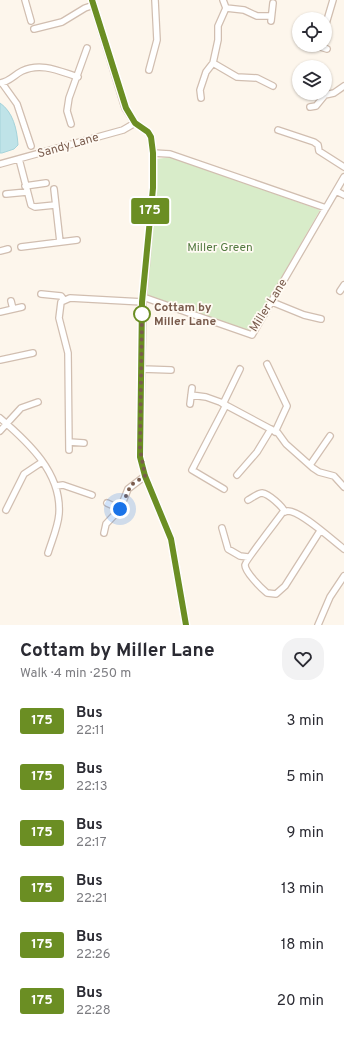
<!DOCTYPE html>
<meta charset="utf-8">
<style>
:root{--surface:#fff;--page:#f2f2f3;--text:#2b2b33;--muted:#7c7c81}
body{margin:0;font-family:Overpass,sans-serif;background:var(--page);color:var(--text);height:100vh;display:flex;flex-direction:column;font-size:15px;white-space:nowrap}
*{box-sizing:border-box;margin:0}
p{font-size:13px;color:var(--muted)}
.icon{flex:none;width:22px;height:22px;fill:none;stroke:currentColor;stroke-width:2;stroke-linecap:round;stroke-linejoin:round}
.map{position:relative;height:625px;overflow:hidden}
.sheet{display:flex;flex-direction:column;background:var(--surface);flex:1}
.sheet>*{flex:none}
.badge{padding:0 8px;border-radius:3px;font-size:14px;line-height:26px}
.buttons{position:absolute;left:292px;top:12px;display:grid;gap:8px}
.buttons a{display:grid;place-items:center;width:40px;height:40px;border-radius:50%;background:var(--surface);box-shadow:0 1px 3px #0004;font-size:20px}
.you{position:absolute;width:20px;height:20px;margin:-10px;border:3px solid #fff;border-radius:50%;background:#1a73e8;box-shadow:0 0 0 6px #1a73e833}
.map>.badge{position:absolute;translate:-50% -50%;box-shadow:0 0 0 2px #fff}
.round{display:grid;place-items:center;flex:none;width:42px;height:42px;border-radius:16px;background:var(--page)}
.overview{display:flex;align-items:center;justify-content:space-between;height:68px;padding:0 20px}
h1{font-size:19px;font-weight:700;line-height:30px}
ul{padding:0;list-style:none}
li{display:flex;align-items:center;gap:12px;height:56px;padding:0 20px}
li div{flex:1}
li b{display:block;font-size:15px}
li em{font-style:normal}
li .badge{min-width:44px;font-weight:700;text-align:center}
.map>svg:first-child{display:block}
.green{fill:#d8ecc9}
.water{fill:#bfe3e8;stroke:#a5d3da}
.lines{fill:none;stroke-linecap:round;stroke-linejoin:round}
.minor-casing{stroke:#d1beb0;stroke-width:8}
.minor{stroke:#fff;stroke-width:5.5}
.line-casing{stroke:#fff;stroke-width:9}
.line{stroke:#6b8e23;stroke-width:6}
.walk{stroke:#7a5c4d;stroke-width:4;stroke-dasharray:0 7.2}
.stop-dot{fill:#fff;stroke:#6b8e23;stroke-width:2}
.labels{text-anchor:middle;stroke-width:3.5;stroke-linejoin:round;paint-order:stroke}
.street-label{font-size:12px;fill:#7a5c4d;stroke:#fffaf3}
.park-label{font-size:12px;fill:#537a41;stroke:#fffaf3}
.stop-label{font-size:12px;font-weight:bold;fill:#7a5c4d;stroke:#fffaf3;text-anchor:start}
</style>
<div class="map">
<svg width="344" height="625" viewBox="0 0 344 625">
<rect width="100%" height="100%" fill="#fdf6ec"/>
<!-- green -->
<path class="green" d="M171,157L320,210L253,327L248,331L148,295L157,159Z"/>
<!-- water -->
<path class="water" d="M0,103C13,112 17,129 18,145L14,149L2,153H0Z"/>
<g class="lines">
<!-- minor casing -->
<g class="minor-casing">
<path id="minor" d="M25,0L31,21
M92,0L125,108L135,123L148,132L151,137L153,153V188L143,302L140,457L145,476L171,539L186,625
M226,8L244,10L257,16H271
M271,21L273,3
M325,27L333,0
M34,29L62,22L85,8L94,5
M314,45L327,49
M213,63L237,77L257,78L273,86
M149,70L157,40L155,0
M0,83C9,82 14,75 22,71C41,62 59,71 78,77
M2,83L17,104L31,146
M201,98L200,90L206,72L213,63L218,40V26L226,8L223,0
M310,107L316,106L325,95L334,93L344,86
M71,124L67,111L69,98L87,48
M278,130L314,142L318,145L319,151L344,167
M153,153L170,154L326,208
M19,159L31,205L35,207L55,205
M0,164L123,130L135,123
M25,186L46,183
M54,189L60,242
M336,191L344,195
M6,194L27,192
M21,247L77,240
M0,251L8,249
M340,291L344,285
M41,294L61,296L64,300
M143,297L252,335L344,177
M11,301L13,309
M272,302L304,315L321,319
M0,312L22,307
M0,360L33,353
M267,364L287,406L275,432
M142,369L171,370
M191,395L206,397L220,402L278,433L286,444L313,468L319,472L334,476L344,487
M190,404L192,388
M223,404L240,369
M0,418C28,442 62,473 59,514C58,527 52,540 48,553
M0,431L21,408L38,402
M69,442L84,443
M69,450L68,353L59,318L61,302L70,298L143,302
M310,465L330,436
M237,475L257,452L271,429
M56,486L63,485L92,495
M224,489L192,470L226,405
M248,500C252,498 258,493 262,493C269,494 282,506 285,512
M107,503L120,509
M6,510L24,474L42,462
M222,528L228,549L240,556L248,557
M320,531L285,586L276,594L267,593C261,588 245,572 245,565C245,561 278,519 283,512L288,511C301,511 332,540 344,549
M104,533L106,524L120,509L128,489L145,476
M318,625L330,597L344,576"/>
</g>
<!-- minor -->
<use href="#minor" class="minor"/>
</g>
<g class="lines">
<!-- line casing -->
<g class="line-casing">
<path id="line" d="M92,0L126,108L135,123L148,132L151,137L153,153V188L142,302L140,457L145,476L171,539L186,625"/>
</g>
<!-- line -->
<use href="#line" class="line"/>
<!-- walk -->
<path class="walk" d="M120,509L131,485L145,476L140,449L142,314"/>
</g>
<!-- markers -->
<circle class="stop-dot" cx="142" cy="314" r="8"/>
<g class="labels">
<!-- street labels -->
<g class="street-label">
<text transform="translate(68 145) rotate(-16)" y="4">Sandy Lane</text>
<text transform="translate(268 305) rotate(-58)" y="4">Miller Lane</text>
</g>
<!-- park labels -->
<g class="park-label">
<text x="220" y="251">Miller Green</text>
</g>
<!-- stop labels -->
<g class="stop-label">
<text x="154" y="311">Cottam by<tspan x="154" dy="14">Miller Lane</tspan></text>
</g>
</g>
</svg>
<div class="buttons">
<a><svg class="icon" aria-label="locate" viewBox="0 0 24 24"><circle cx="12" cy="12" r="6"/><path d="M12 2v4M12 18v4M2 12h4M18 12h4"/></svg></a>
<a><svg class="icon" aria-label="layers" viewBox="0 0 24 24"><path d="M12 4l9 5-9 5-9-5zM3 14l9 5 9-5"/></svg></a>
</div>
<div class="you" style="left:120px;top:509px"></div>
<b class="badge" style="left:150px;top:211px;background:#6b8e23;color:#fff">175</b>
</div>
<section class="sheet">
<div class="overview"><div><h1>Cottam by Miller Lane</h1><p>Walk · 4 min · 250 m</p></div><a class="round"><svg class="icon" aria-label="heart" viewBox="0 0 24 24"><path d="M12 20l-8-8c-3-5 5-10 8-4 3-6 11-1 8 4z"/></svg></a></div>
<ul>
<li><span class="badge" style="background:#6b8e23;color:#fff">175</span><div><b>Bus</b><p>22:11</p></div><em>3 min</em></li>
<li><span class="badge" style="background:#6b8e23;color:#fff">175</span><div><b>Bus</b><p>22:13</p></div><em>5 min</em></li>
<li><span class="badge" style="background:#6b8e23;color:#fff">175</span><div><b>Bus</b><p>22:17</p></div><em>9 min</em></li>
<li><span class="badge" style="background:#6b8e23;color:#fff">175</span><div><b>Bus</b><p>22:21</p></div><em>13 min</em></li>
<li><span class="badge" style="background:#6b8e23;color:#fff">175</span><div><b>Bus</b><p>22:26</p></div><em>18 min</em></li>
<li><span class="badge" style="background:#6b8e23;color:#fff">175</span><div><b>Bus</b><p>22:28</p></div><em>20 min</em></li>
</ul>
</section>
